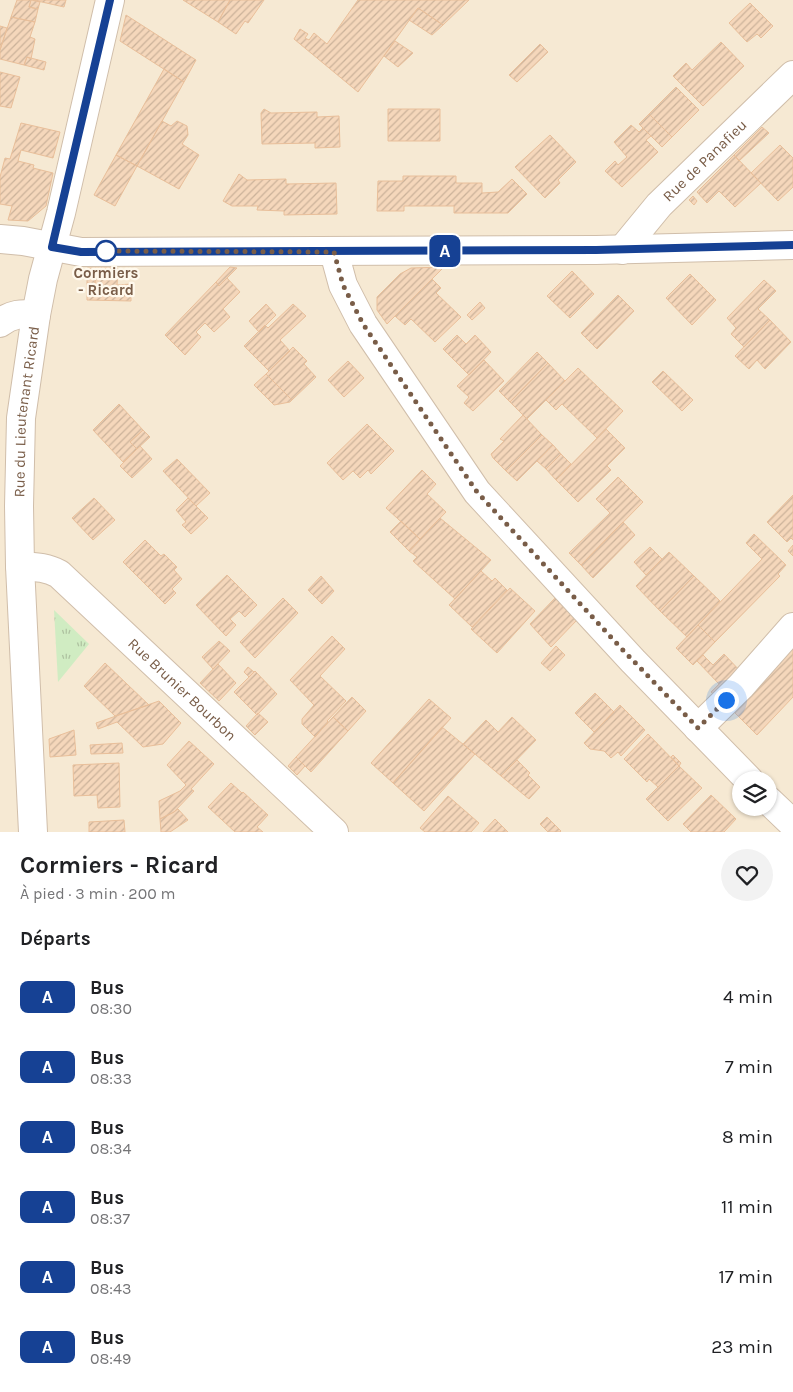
<!DOCTYPE html>
<html lang="fr">
<meta charset="utf-8">
<style>
:root{--surface:#fff;--page:#f2f2f2;--text:#202124;--muted:#757577}
body{margin:0;font-family:Karla,sans-serif;background:var(--page);color:var(--text);height:100vh;display:flex;flex-direction:column;font-size:19px;white-space:nowrap}
*{box-sizing:border-box;margin:0}
p{font-size:16px;color:var(--muted)}
.icon{flex:none;width:28px;height:28px;fill:none;stroke:currentColor;stroke-width:2;stroke-linecap:round;stroke-linejoin:round}
.map{position:relative;height:832px;overflow:hidden}
.sheet{display:flex;flex-direction:column;background:var(--surface);flex:1}
.sheet>*{flex:none}
.badge{padding:0 10px;border-radius:8px;font-size:18px;line-height:32px}
.tools{position:absolute;left:732px;top:771px;display:grid;gap:10px}
.tools a{display:grid;place-items:center;width:45px;height:45px;border-radius:50%;background:var(--surface);box-shadow:0 1px 4px #0004;font-size:25px}
.you{position:absolute;width:25px;height:25px;margin:-12px;border:4px solid #fff;border-radius:50%;background:#1a73e8;box-shadow:0 0 0 8px #1a73e833}
.map>.badge{position:absolute;translate:-50% -50%;box-shadow:0 0 0 2px #fff}
h2{padding:0 20px;font-size:19px;line-height:45px}
.round{display:grid;place-items:center;flex:none;width:52px;height:52px;border-radius:26px;background:var(--page)}
.head{display:flex;align-items:center;justify-content:space-between;height:85px;padding:0 20px}
h1{font-size:24px;font-weight:700;line-height:38px}
ul{padding:0;list-style:none}
li{display:flex;align-items:center;gap:15px;height:70px;padding:0 20px}
li div{flex:1}
li b{display:block;font-size:19px}
li em{font-style:normal}
li .badge{min-width:55px;font-weight:700;text-align:center}
.map>svg:first-child{display:block}
.residential{fill:#f6e9d3;fill-rule:evenodd}
.park{fill:url(#park-tufts)}
.building{fill:url(#building-hatch);stroke:#e9bf9a}
.lines{fill:none;stroke-linecap:round;stroke-linejoin:round}
.minor-casing{stroke:#d0beaa;stroke-width:30}
.minor{stroke:#fff;stroke-width:28}
.line-casing{stroke:#fff;stroke-width:11}
.line{stroke:#164194;stroke-width:8}
.walk{stroke:#795d48;stroke-width:5;stroke-dasharray:0 9}
.stop-dot{fill:#fff;stroke:#164194;stroke-width:2.5}
.labels{text-anchor:middle;stroke-width:4.5;stroke-linejoin:round;paint-order:stroke}
.street-label{font-size:15px;fill:#795d48;stroke:#fff9ed}
.stop-label{font-size:15px;font-weight:bold;fill:#795d48;stroke:#fff9ed}
</style>
<div class="map">
<svg width="793" height="832" viewBox="0 0 793 832">
<defs>
<pattern id="park-tufts" width="24" height="20" patternUnits="userSpaceOnUse" patternTransform="scale(1.25)"><rect width="24" height="20" fill="#d0ecc2"/><path d="M3 7l-1-3M5 7V3M7 7l1-3M15 17l-1-3M17 17v-4M19 17l1-3" fill="none" stroke="#aec2a0"/></pattern>
<pattern id="building-hatch" width="6" height="6" patternUnits="userSpaceOnUse" patternTransform="scale(1.25)"><rect width="6" height="6" fill="#f5d7bb"/><path d="M-1 1l2-2M0 6l6-6M5 7l2-2" fill="none" stroke="#cbb29a"/></pattern>
</defs>
<rect width="100%" height="100%" fill="#fef6e5"/>
<!-- residential -->
<path class="residential" d="M0,0H793V832H0ZM741,780H769V808H741Z"/>
<!-- park -->
<path class="park" d="M54,610L89,644L58,682Z"/>
<!-- building -->
<path class="building" d="M17,0H31L29,7L38,9L35,22L11,17Z
M31,0L40,2L38,9L29,7Z
M33,0H66L64,7Z
M183,0H230L218,22Z
M230,0H264L248,23L245,21L236,34L218,22Z
M358,0H469L443,25L418,8L358,92L294,39L300,29L308,34L305,38L309,40L314,33L327,44Z
M750,3L773,26L761,38L757,34L747,42L729,23Z
M418,8L443,25L432,35L409,20Z
M126,15L196,60L184,82L120,41Z
M11,17L35,22L30,37L35,39L31,59L27,57L24,65L0,59V50Z
M0,26L7,28L0,50Z
M395,41L413,53L398,67L384,56Z
M721,42L744,66L703,106L673,76L686,63L692,70Z
M540,44L548,52L517,82L509,75Z
M27,57L46,62L44,70L24,65Z
M164,69L184,82L137,166L116,155Z
M0,72L20,77L11,108L0,106Z
M676,87L699,110L672,137L649,114Z
M264,109L271,113L317,112V117L339,116L340,147L315,148V143L262,144L261,113Z
M388,109H440V141H388Z
M649,114L672,137L662,147L639,124Z
M162,121L171,126L177,121L187,126L188,135L182,144L199,155L179,189L137,166Z
M21,123L60,132L53,158L21,150L18,161L34,165L33,168L53,173L46,206L28,221L8,220L12,206L0,204V177L5,158L10,159Z
M631,125L639,132L643,128L651,136L646,140L658,152L622,187L605,171L615,161L618,165L627,157L614,142Z
M762,127L769,133L739,161L734,155Z
M550,135L576,162L558,180L560,183L545,198L515,167Z
M780,145L793,158V187L778,201L751,173Z
M116,155L137,166L115,206L94,195Z
M734,155L761,183L735,207L719,191L707,203L697,192Z
M239,174L247,180L286,179V184L336,183L337,214L284,215V211L257,210L258,206H232L223,201Z
M403,176H456V183H482V193L498,192L512,179L527,194L508,213H454V206H404V211H377L378,181H403Z
M693,196L697,201L694,205L689,200Z
M230,267L237,268L219,286L216,282Z
M444,267L387,324L377,310V297L400,274L411,268Z
M87,268H118L117,285L131,284V301L87,300V283L95,284V275H87Z
M572,271L594,294L570,318L547,296Z
M690,274L716,300L692,325L666,298Z
M87,275H95V284L87,283Z
M227,278L240,292L223,309L230,317L214,332L205,323L196,332L201,337L185,355L165,335L216,282L219,286Z
M432,279L441,288L436,293L461,317L435,342L411,319L405,325L395,316Z
M764,280L776,291L758,309L770,320L744,347L731,334L736,328L727,318Z
M618,295L634,311L597,349L581,333Z
M480,302L485,308L472,320L467,315Z
M266,304L276,315L259,332L249,321Z
M293,304L306,316L280,340L290,351L269,371L244,346L265,325L268,328Z
M770,320L791,342L765,369L757,360L749,369L735,356Z
M457,335L466,344L475,335L491,352L469,375L443,349Z
M293,347L307,361L304,364L316,377L292,400L266,374Z
M537,352L548,363L510,402L499,391Z
M484,360L504,381L473,411L464,403L469,397L457,386Z
M348,361L364,378L344,397L328,380Z
M548,363L565,381L527,419L510,402Z
M578,368L623,411L597,438L562,404L556,410L546,400Z
M663,371L693,400L682,411L652,382Z
M266,374L292,400L290,402L274,405L254,385Z
M119,404L143,430L130,442L137,449L123,462L93,430Z
M523,415L542,435L506,471L493,458L491,454L504,441L500,439Z
M367,424L394,451L371,474L368,470L360,478L353,471L343,480L327,463Z
M606,429L625,448L607,466L611,470L578,502L556,480Z
M143,430L150,437L137,449L130,442Z
M542,435L553,445L517,481L506,471Z
M553,445L561,454L546,469L537,461Z
M140,446L152,459L132,478L120,466Z
M561,454L571,464L556,480L546,469Z
M177,459L210,493L196,506L163,471Z
M422,470L436,484L427,494L446,512L420,539L386,508Z
M618,477L643,502L581,565L569,553L610,513L596,499Z
M793,495V540L791,538L787,542L767,522Z
M94,498L115,520L93,540L72,518Z
M188,498L208,518L191,534L182,525L186,522L176,510Z
M440,518L491,560L455,599L413,561L417,557L409,551Z
M401,521L420,539L409,551L390,532Z
M623,522L635,535L593,578L581,565Z
M754,534L786,565L778,574L780,576L715,642L698,625L762,559L746,543Z
M145,540L161,556L164,554L177,567L174,570L182,579L172,589L176,593L165,604L123,562Z
M793,545V556L788,551Z
M650,547L662,559L646,575L634,562Z
M669,552L694,576L660,611L636,586Z
M481,571L492,581L495,578L507,590L472,627L449,605Z
M227,575L257,605L245,617L239,611L230,619L236,625L226,636L196,605Z
M321,576L334,591L322,604L308,590Z
M694,576L720,601L687,637L660,611Z
M510,588L535,611L497,653L471,629Z
M556,597L577,620L551,647L530,624Z
M283,598L298,613L255,658L240,642Z
M698,625L715,642L693,665L676,648Z
M332,636L345,649L320,676L346,701L327,721L328,722L315,737L302,724V719L314,705L290,680Z
M793,639V697L757,735L728,706Z
M219,641L230,651L213,669L202,657Z
M556,646L565,655L550,671L541,663Z
M724,654L743,674L718,698L711,692L719,684L697,661L703,655L713,665Z
M105,663L149,705L115,716L84,686Z
M218,664L236,683L219,701L200,683Z
M248,667L254,672L249,677L244,672Z
M255,671L277,694L257,715L234,692Z
M595,693L614,712L594,732L575,713Z
M352,697L366,711L348,731L333,717Z
M429,699L451,718L393,783L371,763Z
M159,701L181,723L163,744L143,747L117,722L98,729L96,723Z
M620,705L645,730L621,756L618,752L611,758L604,751L590,749L584,743Z
M258,713L268,722L255,735L246,726Z
M333,717L348,731L311,772L296,757Z
M512,717L536,740L501,776L463,744L486,720L498,732Z
M442,727L475,754L424,811L393,783Z
M74,730L76,755L50,757L49,739Z
M648,734L679,766L658,787L649,779L647,782L624,759Z
M189,741L214,764L191,789L194,791L174,812L160,819L159,801L180,791L186,785L167,765Z
M122,743L123,753L91,754L90,745Z
M673,755L681,763L679,766L671,757Z
M296,757L305,766L297,775L288,766Z
M517,760L530,773L528,775L540,787L529,799L501,776Z
M119,763L120,807L98,808L97,795L74,796L73,765Z
M679,766L702,788L668,821L646,799Z
M231,783L242,793L243,792L268,815L257,827L263,832H235L208,807Z
M711,795L736,819L724,832H691L683,824Z
M448,796L479,823L471,832H425L420,828Z
M178,809L188,820L170,832H161L160,819L174,812Z
M547,817L561,831L560,832H548L540,824Z
M495,819L508,832H483Z
M124,820L125,832H89V822Z"/>
<g class="lines">
<!-- minor casing -->
<g class="minor-casing">
<g id="minor">
<path d="M0,239L23,241L81,252L596,250L793,245"/>
<path id="s1" d="M622,250L659,205L793,75"/>
<path d="M334,252L343,285L363,324L477,492L633,661L749,780"/>
<path d="M0,323C11,314 22,313 36,315"/>
<path id="s2" d="M20,566C35,567 46,567 59,574L334,832"/>
<path d="M698,728L741,686L793,627"/>
<path d="M769,801L793,824"/>
<path id="s3" d="M33,832L20,566L19,506L21,418L36,315L43,279L61,213L110,0"/>
</g>
</g>
<!-- minor -->
<use href="#minor" class="minor"/>
</g>
<g class="lines">
<!-- line casing -->
<g class="line-casing">
<path id="line" d="M110,0L52,247L81,252L596,250L793,245"/>
</g>
<!-- line -->
<use href="#line" class="line"/>
<!-- walk -->
<path class="walk" d="M106,251H99L334,252L343,285L363,324L477,492L621,648L698,728L726,700"/>
</g>
<!-- markers -->
<circle class="stop-dot" cx="106" cy="251" r="10"/>
<g class="labels">
<!-- street labels -->
<g class="street-label">
<text dy="5" stroke="none"><textPath href="#s1" startOffset="122">Rue de Panafieu</textPath></text>
<text dy="5" stroke="none"><textPath href="#s3" startOffset="421">Rue du Lieutenant Ricard</textPath></text>
<text dy="5" stroke="none"><textPath href="#s2" startOffset="209">Rue Brunier Bourbon</textPath></text>
</g>
<!-- stop labels -->
<g class="stop-label">
<text x="106" y="278">Cormiers<tspan x="106" dy="17">- Ricard</tspan></text>
</g>
</g>
</svg>
<div class="tools">
<a><svg class="icon" aria-label="layers" viewBox="0 0 24 24"><path d="M12 4l9 5-9 5-9-5zM3 14l9 5 9-5"/></svg></a>
</div>
<div class="you" style="left:726px;top:700px"></div>
<b class="badge" style="left:445px;top:251px;background:#164194;color:#fff">A</b>
</div>
<section class="sheet">
<div class="head"><div><h1>Cormiers - Ricard</h1><p>À pied · 3 min · 200 m</p></div><a class="round"><svg class="icon" aria-label="heart" viewBox="0 0 24 24"><path d="M12 20l-8-8c-3-5 5-10 8-4 3-6 11-1 8 4z"/></svg></a></div>
<h2>Départs</h2>
<ul>
<li><span class="badge" style="background:#164194;color:#fff">A</span><div><b>Bus</b><p>08:30</p></div><em>4 min</em></li>
<li><span class="badge" style="background:#164194;color:#fff">A</span><div><b>Bus</b><p>08:33</p></div><em>7 min</em></li>
<li><span class="badge" style="background:#164194;color:#fff">A</span><div><b>Bus</b><p>08:34</p></div><em>8 min</em></li>
<li><span class="badge" style="background:#164194;color:#fff">A</span><div><b>Bus</b><p>08:37</p></div><em>11 min</em></li>
<li><span class="badge" style="background:#164194;color:#fff">A</span><div><b>Bus</b><p>08:43</p></div><em>17 min</em></li>
<li><span class="badge" style="background:#164194;color:#fff">A</span><div><b>Bus</b><p>08:49</p></div><em>23 min</em></li>
</ul>
</section>
